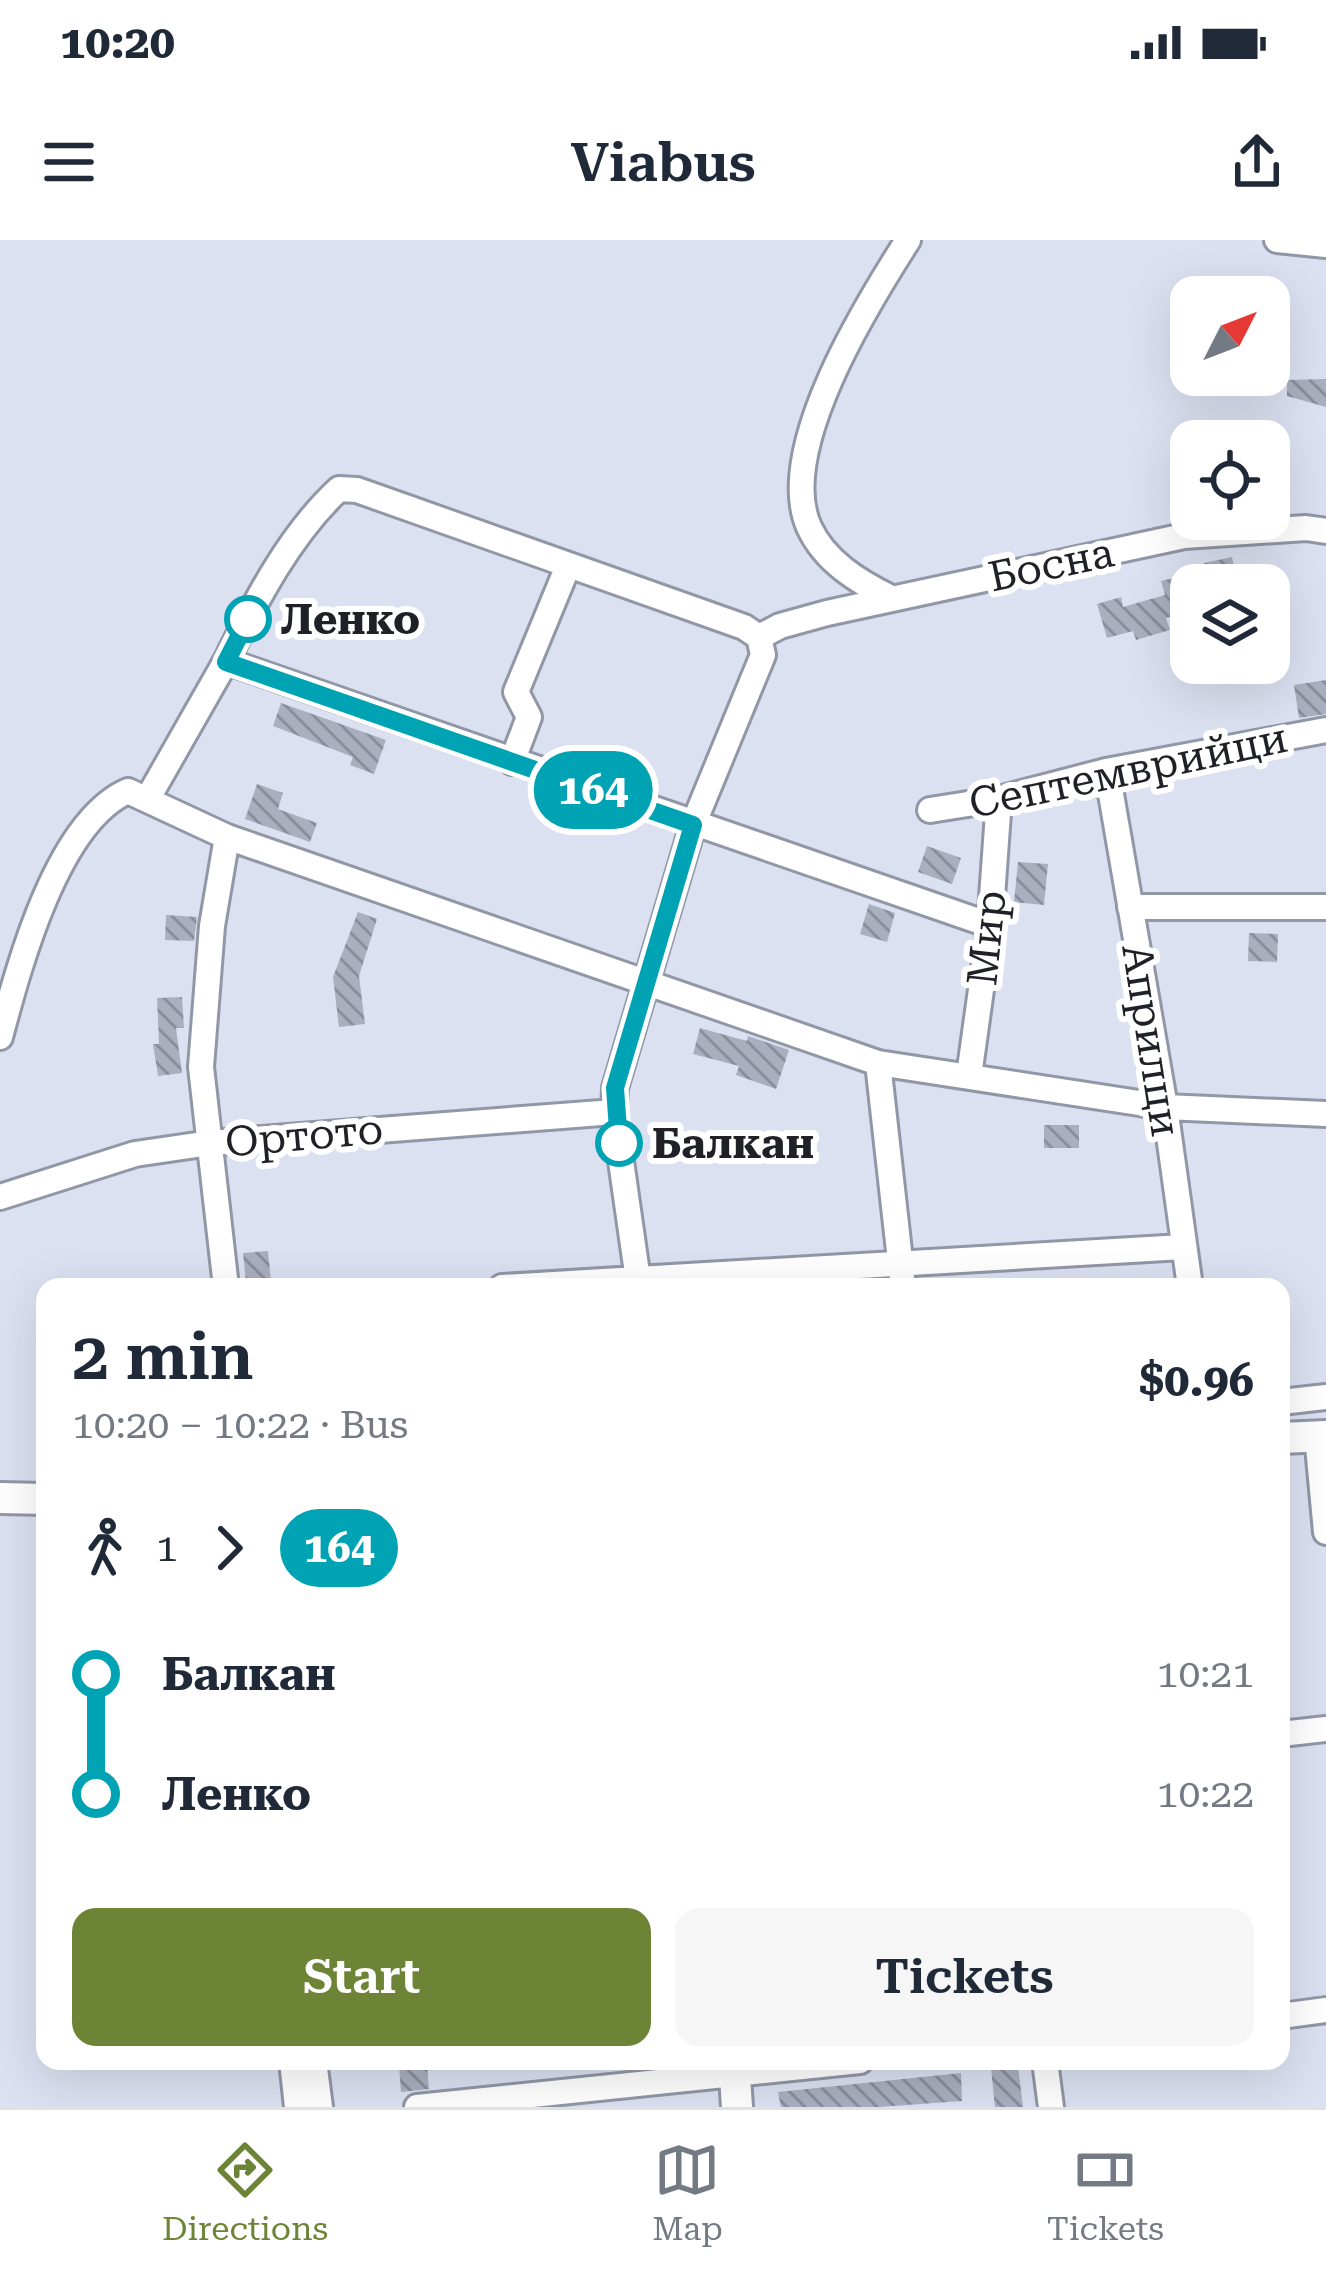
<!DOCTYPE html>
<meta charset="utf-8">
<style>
:root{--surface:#fff;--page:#f6f6f7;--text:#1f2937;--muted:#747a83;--line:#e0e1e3;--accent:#6d8335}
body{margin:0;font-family:"Roboto Serif",serif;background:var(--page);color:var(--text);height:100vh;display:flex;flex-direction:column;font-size:45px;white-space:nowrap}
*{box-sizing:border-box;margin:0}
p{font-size:39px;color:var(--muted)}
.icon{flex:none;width:66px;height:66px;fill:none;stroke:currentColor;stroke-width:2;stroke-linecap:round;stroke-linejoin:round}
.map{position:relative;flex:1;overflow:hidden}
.side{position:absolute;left:36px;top:1038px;width:1254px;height:792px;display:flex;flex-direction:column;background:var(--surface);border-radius:24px;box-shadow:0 12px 48px #0002}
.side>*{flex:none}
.badge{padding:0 24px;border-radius:39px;font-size:42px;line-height:78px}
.needle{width:78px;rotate:48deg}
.fabs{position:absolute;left:1170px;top:36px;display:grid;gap:24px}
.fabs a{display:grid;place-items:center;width:120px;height:120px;border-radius:24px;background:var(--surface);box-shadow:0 12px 48px #0002;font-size:60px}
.map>.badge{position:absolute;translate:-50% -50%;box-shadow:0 0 0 6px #fff}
.legs{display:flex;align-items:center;gap:18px;height:132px;padding:0 36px;font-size:39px}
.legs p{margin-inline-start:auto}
.summary{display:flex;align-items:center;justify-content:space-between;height:204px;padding:0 36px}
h1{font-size:66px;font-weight:600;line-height:90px}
.button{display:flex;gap:24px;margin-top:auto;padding:24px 36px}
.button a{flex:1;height:138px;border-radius:24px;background:var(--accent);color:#fff;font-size:48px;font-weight:600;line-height:138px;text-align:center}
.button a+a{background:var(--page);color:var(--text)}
ul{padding:0 36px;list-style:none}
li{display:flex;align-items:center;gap:42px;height:120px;font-size:45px}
li i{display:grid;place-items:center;width:18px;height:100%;margin:0 15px;background:currentColor}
li i::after{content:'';width:30px;height:30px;margin:-15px;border:9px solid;border-radius:50%;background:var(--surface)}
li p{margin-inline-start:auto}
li:first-child i{background:linear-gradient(#0000 50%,currentColor 0)}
li:last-child i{background:linear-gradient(currentColor 50%,#0000 0)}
.status{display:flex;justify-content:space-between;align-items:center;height:84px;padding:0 60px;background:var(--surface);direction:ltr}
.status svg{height:33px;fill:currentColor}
header{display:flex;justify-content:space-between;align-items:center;height:156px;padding:0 36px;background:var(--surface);font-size:54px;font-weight:600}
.tabs{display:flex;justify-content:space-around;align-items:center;height:168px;border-top:3px solid var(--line);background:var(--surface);font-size:33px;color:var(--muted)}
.tabs a{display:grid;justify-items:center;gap:6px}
.tabs .active{color:var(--accent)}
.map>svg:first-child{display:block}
.building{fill:url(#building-back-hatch)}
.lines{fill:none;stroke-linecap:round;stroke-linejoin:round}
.minor-casing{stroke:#9197a6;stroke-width:30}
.major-casing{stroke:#9197a6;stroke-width:36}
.minor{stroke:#fff;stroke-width:24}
.major{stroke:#fff;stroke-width:30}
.line-1-casing{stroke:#fff;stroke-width:27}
.line-1{stroke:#00a3b4;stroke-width:18}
.stop-1-dot{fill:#fff;stroke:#00a3b4;stroke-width:6}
.labels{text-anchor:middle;stroke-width:12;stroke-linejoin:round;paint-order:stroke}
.street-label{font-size:42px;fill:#1f2127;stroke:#fff}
.stop-label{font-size:42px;font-weight:bold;fill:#1f2127;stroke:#fff;text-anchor:start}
</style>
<div class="status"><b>10:20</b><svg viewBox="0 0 49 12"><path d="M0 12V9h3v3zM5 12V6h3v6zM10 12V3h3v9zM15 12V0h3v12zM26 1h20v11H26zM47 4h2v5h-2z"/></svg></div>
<header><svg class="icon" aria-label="menu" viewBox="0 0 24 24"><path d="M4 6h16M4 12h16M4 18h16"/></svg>Viabus<svg class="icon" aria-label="share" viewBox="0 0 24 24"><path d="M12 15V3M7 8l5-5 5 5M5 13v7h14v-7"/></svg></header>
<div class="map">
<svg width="1326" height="1867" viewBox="0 0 1326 1867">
<defs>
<pattern id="building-back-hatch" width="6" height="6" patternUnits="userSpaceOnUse" patternTransform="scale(3)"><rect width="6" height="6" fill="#aaafbf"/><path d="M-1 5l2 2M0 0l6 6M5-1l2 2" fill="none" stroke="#8a8e9b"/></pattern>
</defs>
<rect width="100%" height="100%" fill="#dbe1f1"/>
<!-- building -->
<path class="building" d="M1326,139V167L1287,156V140Z
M1232,317L1238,345H1191V372L1166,378L1170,390L1136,400L1133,391L1107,398L1097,364L1121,357L1123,367L1165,355L1161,341L1206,330L1204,323Z
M1326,440V474L1299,478L1294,445Z
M281,463L386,500L374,534L350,525L353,517L273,486Z
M257,544L283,553L278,569L317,583L310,602L245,579Z
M927,606L961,618L952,644L918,632Z
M1018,622L1048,624L1044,665L1014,662Z
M869,664L895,673L887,702L860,694Z
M358,672L377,679L359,736L365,784L339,787L333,737Z
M166,675L197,677L194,701L165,700Z
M1249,693L1278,694L1277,722L1248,721Z
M182,757L184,788H176L182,833L158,836L153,804H159L157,758Z
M700,788L747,801L748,796L789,810L776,849L736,835L739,826L693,814Z
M1044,885H1079V908H1044Z
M268,1011L271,1041L246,1043L243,1013Z
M427,1824L429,1849L401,1852L399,1826Z
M1018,1826L1023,1867H995L991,1828Z
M961,1833L962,1861L879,1867H781L778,1852Z"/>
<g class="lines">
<!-- minor casing -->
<g class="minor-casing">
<path id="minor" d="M1277,0L1326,5
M891,358C859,342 825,322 809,287C775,211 867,64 908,0
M759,397L780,386L827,373L1184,296L1306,288L1326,291
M226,421C255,362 290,294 339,249L357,250L744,387L759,397
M512,522L529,477L516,452L568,326
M1111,554L1165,867L1190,1047
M148,558L226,421L990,685
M930,570L999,559L1106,531L1326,490
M1130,667H1326
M0,797C19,726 57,582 128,551L227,597L878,823L1165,867L1326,874
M878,823L903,1047
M969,836L990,685L999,559
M0,957L135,914L210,903L614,872
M226,1047L201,827L212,686L227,597
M502,1047L1183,1007
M639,1047L614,872L615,848L693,585L763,415L759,397
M1281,1162L1326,1157
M1317,1196L1326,1292
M1281,1494L1326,1489
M1281,1776L1326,1770
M292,1821L297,1867
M314,1821L320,1867
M1045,1821L1051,1867
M417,1867L860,1821"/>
</g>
<!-- major casing -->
<g class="major-casing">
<path id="major" d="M1281,1198L1326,1196
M0,1258L45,1259
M734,1821L737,1867"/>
</g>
<!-- minor -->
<use href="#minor" class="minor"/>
<!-- major -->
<use href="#major" class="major"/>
</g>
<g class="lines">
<!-- line-1 casing -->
<g class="line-1-casing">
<path id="line-1" d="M248,379L226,422L693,585L615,848L619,903"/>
</g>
<!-- line-1 -->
<use href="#line-1" class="line-1"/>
</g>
<!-- markers -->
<g class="stop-1-dot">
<circle cx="248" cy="379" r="21"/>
<circle cx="619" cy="903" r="21"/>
</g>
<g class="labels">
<!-- street labels -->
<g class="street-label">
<text transform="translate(1051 324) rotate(-12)" y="15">Босна</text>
<text transform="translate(1128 530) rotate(-12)" y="15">Септемврийци</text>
<text transform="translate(986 698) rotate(-84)" y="15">Мир</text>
<text transform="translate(1152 800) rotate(81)" y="15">Априлци</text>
<text transform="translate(304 895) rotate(-5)" y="15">Ортото</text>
</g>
<!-- stop labels -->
<g class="stop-label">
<text x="281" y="394">Ленко</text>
<text x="652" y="918">Балкан</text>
</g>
</g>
</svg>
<div class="fabs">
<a><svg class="needle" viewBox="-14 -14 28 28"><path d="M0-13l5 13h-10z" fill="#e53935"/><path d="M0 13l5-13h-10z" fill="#747a83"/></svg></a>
<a><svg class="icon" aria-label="locate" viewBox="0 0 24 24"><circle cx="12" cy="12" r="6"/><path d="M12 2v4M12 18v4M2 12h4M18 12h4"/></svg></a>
<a><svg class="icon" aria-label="layers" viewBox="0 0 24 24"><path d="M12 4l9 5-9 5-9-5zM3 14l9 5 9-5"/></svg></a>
</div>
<b class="badge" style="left:593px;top:550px;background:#00a3b4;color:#fff">164</b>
<section class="side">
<div class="summary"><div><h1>2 min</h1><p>10:20 – 10:22 · Bus</p></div><b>$0.96</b></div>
<div class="legs"><svg class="icon" aria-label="walk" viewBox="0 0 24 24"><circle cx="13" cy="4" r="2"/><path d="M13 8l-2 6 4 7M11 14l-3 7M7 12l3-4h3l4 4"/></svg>1<svg class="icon" aria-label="forward" viewBox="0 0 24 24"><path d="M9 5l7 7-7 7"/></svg><b class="badge" style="background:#00a3b4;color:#fff">164</b></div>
<ul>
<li><i style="color:#00a3b4"></i><b>Балкан</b><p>10:21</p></li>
<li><i style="color:#00a3b4"></i><b>Ленко</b><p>10:22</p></li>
</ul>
<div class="button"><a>Start</a><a>Tickets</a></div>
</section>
</div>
<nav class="tabs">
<a class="active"><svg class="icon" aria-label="directions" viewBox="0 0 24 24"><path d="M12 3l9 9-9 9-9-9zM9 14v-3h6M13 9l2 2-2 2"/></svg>Directions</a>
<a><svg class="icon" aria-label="map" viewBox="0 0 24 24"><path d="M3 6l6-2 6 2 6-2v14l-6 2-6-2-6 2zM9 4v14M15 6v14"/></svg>Map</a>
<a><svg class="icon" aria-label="tickets" viewBox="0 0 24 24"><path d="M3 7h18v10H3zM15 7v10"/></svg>Tickets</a>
</nav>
